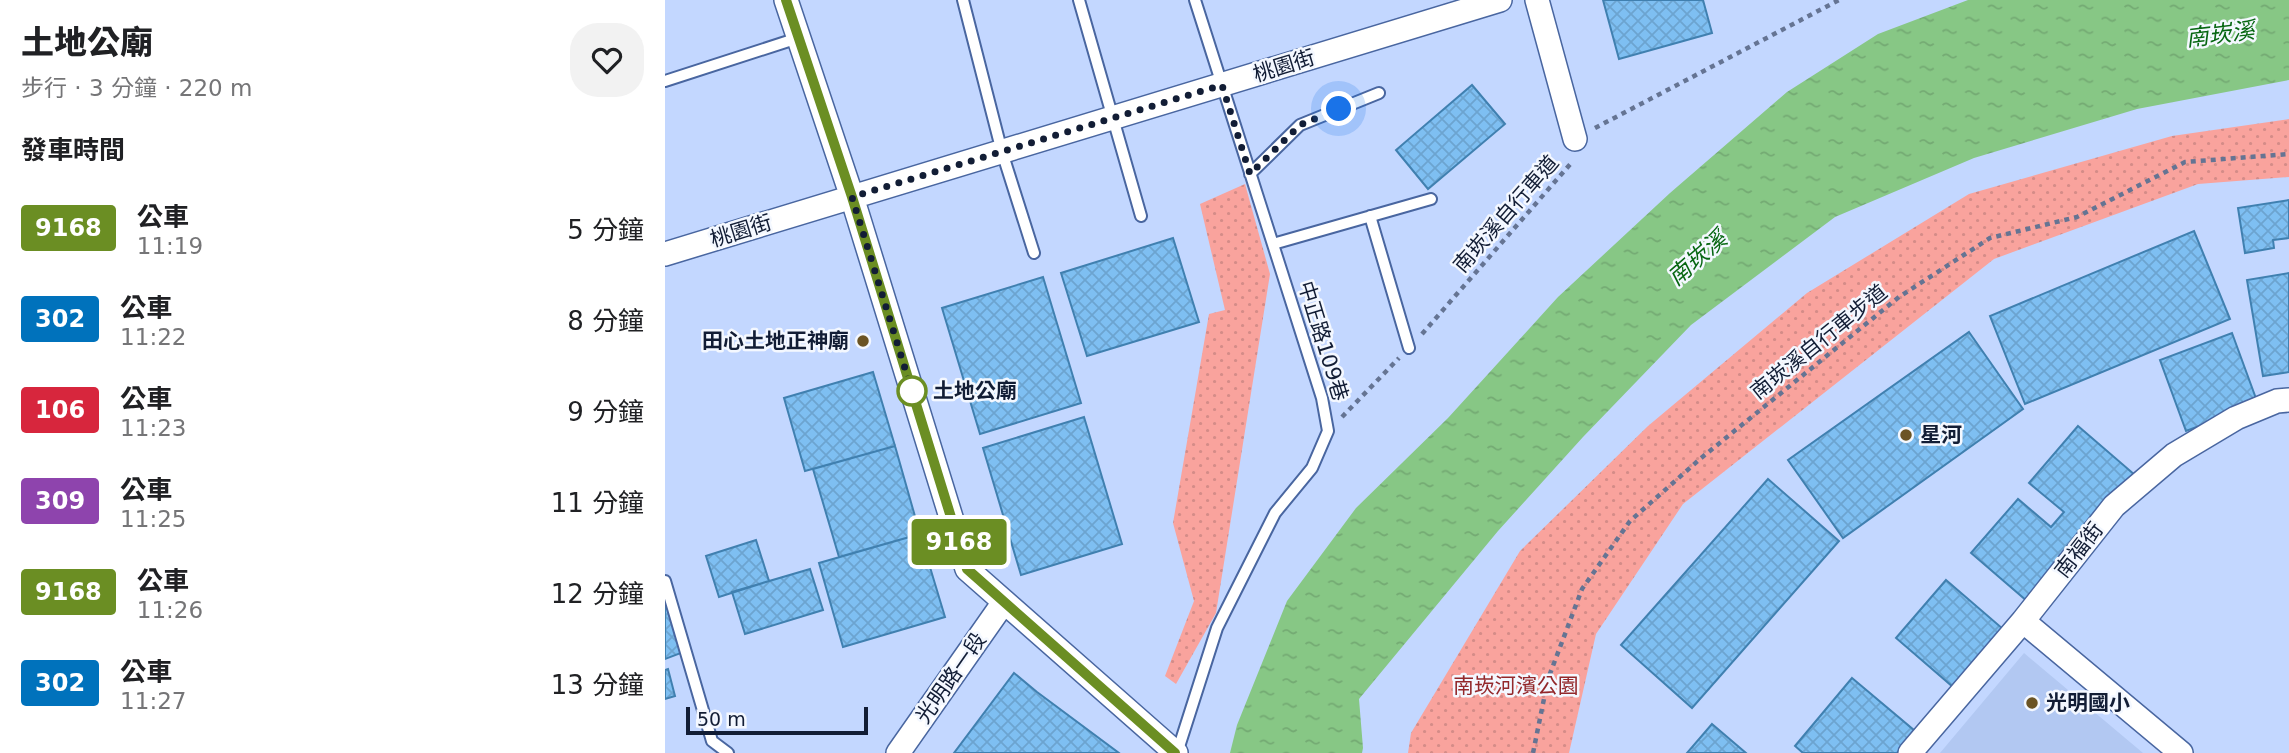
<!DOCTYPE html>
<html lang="zh-TW">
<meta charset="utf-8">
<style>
:root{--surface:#fff;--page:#f2f2f2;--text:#202124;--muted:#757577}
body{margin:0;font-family:"DejaVu Sans","Noto Sans TC",sans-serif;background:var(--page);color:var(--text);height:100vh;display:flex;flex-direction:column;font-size:26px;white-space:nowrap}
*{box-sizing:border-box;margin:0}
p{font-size:23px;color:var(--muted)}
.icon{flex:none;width:38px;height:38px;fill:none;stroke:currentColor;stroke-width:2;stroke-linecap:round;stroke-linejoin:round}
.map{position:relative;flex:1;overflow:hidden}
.details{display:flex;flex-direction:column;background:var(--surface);width:665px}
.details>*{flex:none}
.badge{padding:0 14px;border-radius:5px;font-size:24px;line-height:46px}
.scale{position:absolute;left:21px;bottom:18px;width:182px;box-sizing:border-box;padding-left:7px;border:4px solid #121d35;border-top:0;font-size:19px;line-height:24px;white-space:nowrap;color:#121d35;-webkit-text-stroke:5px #f4f8ff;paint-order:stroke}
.you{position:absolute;width:35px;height:35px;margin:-18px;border:5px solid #fff;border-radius:50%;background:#1a73e8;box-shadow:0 0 0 10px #1a73e833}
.map>.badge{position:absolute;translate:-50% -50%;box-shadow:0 0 0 4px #fff}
h2{padding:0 21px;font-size:26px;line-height:63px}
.round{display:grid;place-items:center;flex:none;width:74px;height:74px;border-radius:28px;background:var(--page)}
.summary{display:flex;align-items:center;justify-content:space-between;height:119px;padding:0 21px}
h1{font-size:33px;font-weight:800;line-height:52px}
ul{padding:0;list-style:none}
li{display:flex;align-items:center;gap:21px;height:91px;padding:0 21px}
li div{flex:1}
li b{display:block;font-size:26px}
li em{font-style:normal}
li .badge{min-width:77px;font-weight:700;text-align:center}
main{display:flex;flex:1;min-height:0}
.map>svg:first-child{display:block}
.built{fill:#b2c8f2}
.park{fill:url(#park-dots)}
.water{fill:url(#water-ripples)}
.building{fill:url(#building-cross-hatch);stroke:#4080b0;stroke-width:2}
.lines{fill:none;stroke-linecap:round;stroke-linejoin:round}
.service-casing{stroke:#4966a0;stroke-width:14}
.minor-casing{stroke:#4966a0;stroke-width:26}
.path{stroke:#657493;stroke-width:4.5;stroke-dasharray:5 5;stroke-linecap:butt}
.service{stroke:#fff;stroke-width:10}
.minor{stroke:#fff;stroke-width:23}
.line-casing{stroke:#fff;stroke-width:16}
.line{stroke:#6b8e23;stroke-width:10}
.walk{stroke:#121d35;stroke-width:7;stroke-dasharray:0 12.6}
.poi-dot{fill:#6b5424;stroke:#f4f8ff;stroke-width:2.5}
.stop-dot{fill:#fff;stroke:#6b8e23;stroke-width:3.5}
.labels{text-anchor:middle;stroke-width:5;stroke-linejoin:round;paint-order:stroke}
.street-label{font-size:21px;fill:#121d35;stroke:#f4f8ff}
.poi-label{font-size:21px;font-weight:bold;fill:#121d35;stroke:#f4f8ff;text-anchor:start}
.stop-label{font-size:21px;font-weight:bold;fill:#121d35;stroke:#f4f8ff;text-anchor:start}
.park-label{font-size:21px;fill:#93282b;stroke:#f4f8ff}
.water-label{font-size:23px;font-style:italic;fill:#076712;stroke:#f4f8ff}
</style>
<main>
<section class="details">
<div class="summary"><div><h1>土地公廟</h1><p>步行 · 3 分鐘 · 220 m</p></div><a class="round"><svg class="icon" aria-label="heart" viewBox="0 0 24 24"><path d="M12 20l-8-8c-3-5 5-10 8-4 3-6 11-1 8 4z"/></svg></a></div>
<h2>發車時間</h2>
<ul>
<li><span class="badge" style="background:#6b8e23;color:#fff">9168</span><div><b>公車</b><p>11:19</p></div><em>5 分鐘</em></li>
<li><span class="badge" style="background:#0072bc;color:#fff">302</span><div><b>公車</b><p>11:22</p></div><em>8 分鐘</em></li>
<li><span class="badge" style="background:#d7263d;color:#fff">106</span><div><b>公車</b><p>11:23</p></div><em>9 分鐘</em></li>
<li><span class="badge" style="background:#8e44ad;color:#fff">309</span><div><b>公車</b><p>11:25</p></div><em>11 分鐘</em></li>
<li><span class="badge" style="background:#6b8e23;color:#fff">9168</span><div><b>公車</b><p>11:26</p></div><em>12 分鐘</em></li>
<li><span class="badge" style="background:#0072bc;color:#fff">302</span><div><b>公車</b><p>11:27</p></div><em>13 分鐘</em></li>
</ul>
</section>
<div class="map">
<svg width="1624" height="753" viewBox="0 0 1624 753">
<defs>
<pattern id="park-dots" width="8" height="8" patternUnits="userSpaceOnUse" patternTransform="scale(1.75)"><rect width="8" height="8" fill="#f9a39d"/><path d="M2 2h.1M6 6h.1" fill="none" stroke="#d48c88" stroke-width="1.8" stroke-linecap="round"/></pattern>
<pattern id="water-ripples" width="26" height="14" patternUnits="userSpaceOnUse" patternTransform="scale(1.75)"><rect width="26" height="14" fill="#87c785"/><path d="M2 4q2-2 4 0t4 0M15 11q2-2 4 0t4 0" fill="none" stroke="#74aa73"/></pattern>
<pattern id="building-cross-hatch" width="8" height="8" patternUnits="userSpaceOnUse" patternTransform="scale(1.75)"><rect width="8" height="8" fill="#7ebff2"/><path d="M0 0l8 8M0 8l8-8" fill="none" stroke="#6ca4d0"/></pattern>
</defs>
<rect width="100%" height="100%" fill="#c3d7ff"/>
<!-- built -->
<path class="built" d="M1359,653L1478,753H1275Z"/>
<!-- park -->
<path class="park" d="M1624,119V177L1533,184L1329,259L1018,504L931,634L904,753H743L746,733L855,551L983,426L1142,293L1304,194L1507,136Z
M580,184L605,274L551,613L511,684L500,676L529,601L508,523L544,314L560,310L535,204Z"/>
<!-- water -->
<path class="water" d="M1303,0H1624V80L1472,109L1309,158L1170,217L1026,325L918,437L833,531L694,699L698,748L697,753H565L572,725L622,601L691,508L783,418L893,297L1005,193L1122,92L1213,34Z"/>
<!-- building -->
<path class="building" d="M938,0H1038L1047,33L954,59Z
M807,85L840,124L763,189L731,150Z
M1624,200V238L1608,240L1609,248L1580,253L1573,208Z
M1529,231L1565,319L1360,404L1325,316Z
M508,238L534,322L422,356L396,273Z
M1624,273V372L1598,376L1582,280Z
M378,277L416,403L315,434L277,308Z
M1304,332L1358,409L1178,538L1123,460Z
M1567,333L1593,404L1521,431L1495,360Z
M208,372L230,446L140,471L119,398Z
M419,417L457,544L356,575L318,448Z
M1413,426L1470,475L1362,601L1306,553L1353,499L1386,527L1399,512L1364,483Z
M230,446L255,534L174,557L148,469Z
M1103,479L1174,541L1027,708L956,645Z
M255,534L280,617L178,647L154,563Z
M91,540L104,581L54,597L41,556Z
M145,569L158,610L80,634L67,592Z
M1281,580L1338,629L1288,687L1231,638Z
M0,599L16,653L0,659Z
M3,669L10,696L0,699V670Z
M349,673L372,692L454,753H289Z
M1187,678L1250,731L1232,753H1138L1130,746Z
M1047,724L1081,753H1022Z"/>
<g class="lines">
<!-- service casing -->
<g class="service-casing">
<path id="service" d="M298,0L337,152L369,253
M414,0L476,216
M0,81L133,38
M585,174L635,125L714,93
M705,216L744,348
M608,244L766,199
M0,581L47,741L63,753
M512,753L552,628L610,513L647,468L663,431L657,398L530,0"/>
</g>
<!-- minor casing -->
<g class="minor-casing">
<path id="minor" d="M121,0L187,197L302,569L511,753
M872,0L910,139
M0,254L835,0
M1358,621L1516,753
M233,753L339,602
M1245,753L1358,621L1449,506L1509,455L1571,418L1612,401L1624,400"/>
</g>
<!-- path -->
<path class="path" d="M930,128L1174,0
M757,334L908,161
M677,417L734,358
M868,753L883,679L917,589L965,521L1035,459L1234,297L1325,238L1412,217L1520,162L1624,154"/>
<!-- service -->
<use href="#service" class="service"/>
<!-- minor -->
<use href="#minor" class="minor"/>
</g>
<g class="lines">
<!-- line casing -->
<g class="line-casing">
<path id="line" d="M121,0L187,197L302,569L510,753"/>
</g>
<!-- line -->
<use href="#line" class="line"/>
<!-- walk -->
<path class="walk" d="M247,391L187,197L557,85L585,174L635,125L674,109"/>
</g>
<!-- markers -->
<g class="poi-dot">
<circle cx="198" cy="341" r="7"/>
<circle cx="1241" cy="435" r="7"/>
<circle cx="1367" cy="703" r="7"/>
</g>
<circle class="stop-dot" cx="247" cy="391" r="14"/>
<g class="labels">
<!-- street labels -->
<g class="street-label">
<text transform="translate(619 66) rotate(-17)" y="7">桃園街</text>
<text transform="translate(841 214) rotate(-49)" y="7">南崁溪自行車道</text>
<text transform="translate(76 231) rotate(-17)" y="7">桃園街</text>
<text transform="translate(658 341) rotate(73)" y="7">中正路109巷</text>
<text transform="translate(1154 342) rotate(-39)" y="7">南崁溪自行車步道</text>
<text transform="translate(1414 550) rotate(-52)" y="7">南福街</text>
<text transform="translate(286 678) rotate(-55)" y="7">光明路一段</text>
</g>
<!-- poi labels -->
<g class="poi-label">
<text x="184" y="348" text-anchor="end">田心土地正神廟</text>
<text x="1255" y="442">星河</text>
<text x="1381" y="710">光明國小</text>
</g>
<!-- stop labels -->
<g class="stop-label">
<text x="268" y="398">土地公廟</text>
</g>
<!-- park labels -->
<g class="park-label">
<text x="851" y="693">南崁河濱公園</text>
</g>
<!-- water labels -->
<g class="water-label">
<text transform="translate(1555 34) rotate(-7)" y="8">南崁溪</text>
<text transform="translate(1032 258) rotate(-41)" y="8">南崁溪</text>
</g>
</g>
</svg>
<div class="scale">50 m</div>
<div class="you" style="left:674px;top:109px"></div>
<b class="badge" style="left:294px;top:542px;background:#6b8e23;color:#fff">9168</b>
</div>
</main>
